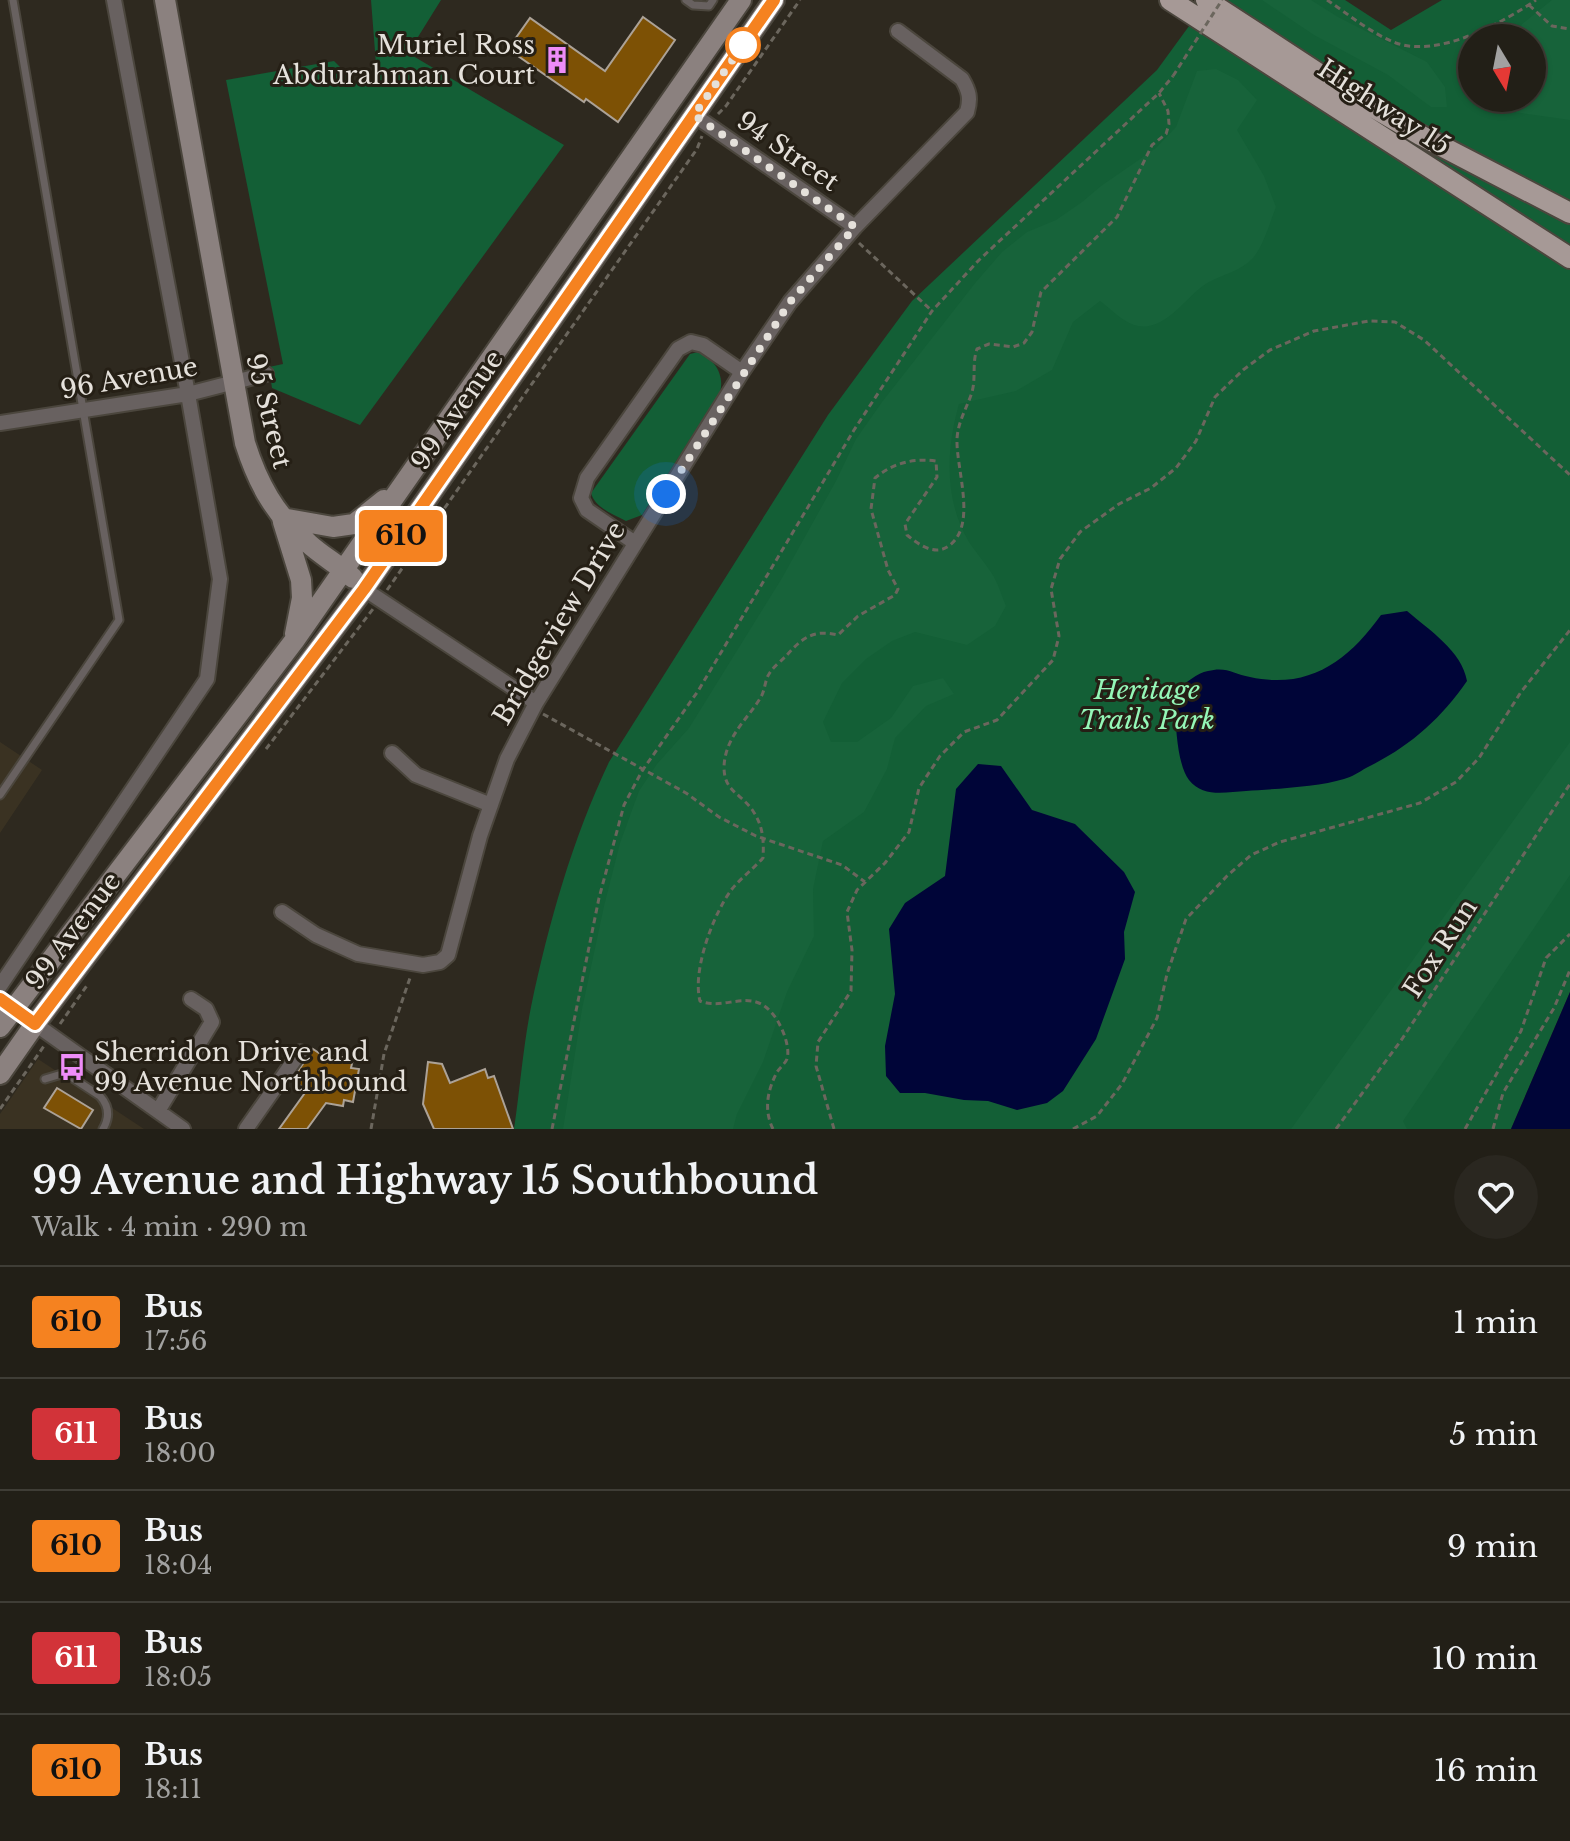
<!DOCTYPE html>
<meta charset="utf-8">
<style>
:root{--surface:#221f17;--page:#2a2720;--text:#f1f3f6;--muted:#a2a2a1;--line:#3f3d36}
body{margin:0;font-family:"Libre Baskerville",serif;background:var(--page);color:var(--text);height:100vh;display:flex;flex-direction:column;font-size:30px;white-space:nowrap}
*{box-sizing:border-box;margin:0}
p{font-size:26px;color:var(--muted)}
.icon{flex:none;width:44px;height:44px;fill:none;stroke:currentColor;stroke-width:2;stroke-linecap:round;stroke-linejoin:round}
.map{position:relative;height:1129px;overflow:hidden}
.sheet{display:flex;flex-direction:column;background:var(--surface);flex:1}
.sheet>*{flex:none}
.badge{padding:0 16px;border-radius:6px;font-size:28px;line-height:52px}
.needle{width:52px;rotate:170deg}
.fabs{position:absolute;left:1458px;top:24px;display:grid;gap:16px}
.fabs a{display:grid;place-items:center;width:88px;height:88px;border-radius:50%;background:var(--surface);box-shadow:0 2px 6px #0004,0 0 0 2px var(--line);font-size:40px}
.you{position:absolute;width:40px;height:40px;margin:-20px;border:6px solid #fff;border-radius:50%;background:#1a73e8;box-shadow:0 0 0 12px #1a73e833}
.map>.badge{position:absolute;translate:-50% -50%;box-shadow:0 0 0 4px #fff}
.round{display:grid;place-items:center;flex:none;width:84px;height:84px;border-radius:42px;background:var(--page)}
.overview{display:flex;align-items:center;justify-content:space-between;height:136px;padding:0 32px}
h1{font-size:38px;font-weight:600;line-height:60px}
ul{padding:0;list-style:none}
li{display:flex;align-items:center;gap:24px;height:112px;padding:0 32px;border-top:2px solid var(--line)}
li div{flex:1}
li b{display:block;font-size:30px}
li em{font-style:normal}
li .badge{min-width:88px;font-weight:700;text-align:center}
.map>svg:first-child{display:block}
.built{fill:#3a3222}
.green{fill:#135f36;fill-rule:evenodd}
.forest{fill:#17633a}
.water{fill:#000538}
.building{fill:#7d5105;stroke:#aca297;stroke-width:2}
.lines{fill:none;stroke-linecap:round;stroke-linejoin:round}
.service-casing{stroke:#4b463d;stroke-width:11}
.minor-casing{stroke:#4b463d;stroke-width:18}
.secondary-casing{stroke:#4b463d;stroke-width:24}
.primary-casing{stroke:#4b463d;stroke-width:24}
.path{stroke:#6b665d;stroke-width:3;stroke-dasharray:6 4;stroke-linecap:butt}
.service{stroke:#686160;stroke-width:7}
.minor{stroke:#686160;stroke-width:14}
.secondary{stroke:#8b817f;stroke-width:20}
.primary{stroke:#a69996;stroke-width:20}
.path-bridge{stroke:#6b665d;stroke-width:3;stroke-dasharray:6 4;stroke-linecap:butt}
.line-casing{stroke:#fff;stroke-width:18}
.line{stroke:#f58220;stroke-width:12}
.walk{stroke:#e5e1db;stroke-width:8;stroke-dasharray:0 14.4}
.stop-dot{fill:#fff;stroke:#f58220;stroke-width:4}
.labels{text-anchor:middle;stroke-width:6;stroke-linejoin:round;paint-order:stroke}
.poi-label{font-size:26px;fill:#e5e1db;stroke:#251f15;text-anchor:end}
.street-label{font-size:26px;fill:#e5e1db;stroke:#251f15}
.park-label{font-size:26px;font-style:italic;fill:#94f7b7;stroke:#251f15}
</style>
<div class="map">
<svg width="1570" height="1129" viewBox="0 0 1570 1129">
<rect width="100%" height="100%" fill="#2e291f"/>
<!-- built -->
<path class="built" d="M0,742L42,770L0,833Z
M38,1059L144,1129H0V1114Z"/>
<!-- green -->
<path class="green" d="M371,0H441L408,53L564,145L360,425L272,388L269,367L283,364L226,80L334,61L355,82L377,77Z
M1208,0H1345L1391,30L1442,0H1570V992L1511,1129H514C520,1089 523,1047 531,1007C549,922 572,840 609,762L828,415L912,301L1157,70ZM1472,38H1532V98H1472Z
M698,352C714,358 725,375 720,392L642,515L626,521C613,514 595,508 591,493L690,354Z"/>
<!-- forest -->
<path class="forest" d="M1262,0H1311L1338,17L1427,62L1445,87L1447,107H1431L1388,75L1314,35Z
M1552,0H1570V120L1493,109L1492,98H1532V38H1517L1522,24Z
M1216,69L1238,80L1257,100L1237,130L1264,176L1276,207C1270,222 1264,245 1253,258C1241,271 1224,274 1209,282C1189,293 1174,321 1149,326C1129,330 1114,311 1100,301L1073,322L1052,370L1016,391L959,404C946,450 944,500 969,542C977,554 987,565 994,577C999,586 1002,597 1006,606L995,626L967,645L915,632L892,641L866,659L842,683L823,722L831,742H857L891,718L913,686L943,678L954,694L926,706L895,738L887,769L864,812L823,841L813,889L814,936L787,992L763,1062L737,1114L733,1129H563L582,1009L604,906L620,843L639,791L657,764L689,728L782,578L836,481L856,439L882,402L976,282L1002,252L1027,232L1056,220L1082,202L1101,186L1156,148L1176,127L1197,71Z
M1570,742V875L1403,1121L1407,1129H1291Z"/>
<!-- water -->
<path class="water" d="M1407,611C1429,630 1462,651 1467,681C1440,720 1409,747 1366,768C1359,772 1352,777 1344,779C1318,787 1274,789 1246,791C1226,792 1203,798 1189,780C1176,764 1174,710 1176,690C1186,683 1197,673 1208,671C1226,666 1234,674 1250,677C1309,690 1348,661 1381,615Z
M978,764L1001,766L1032,810L1075,824L1124,872L1135,892L1124,932L1125,959L1096,1039L1063,1091L1047,1103L1017,1110L988,1101L964,1100L925,1093H900L886,1076L885,1046L895,994L889,929L905,903L945,876L956,789Z
M1570,992V1129H1511Z"/>
<!-- building -->
<path class="building" d="M643,17L675,40L618,122L586,99L584,102L508,49L530,18L605,71Z
M313,1049L319,1053L353,1059L351,1068L359,1069L353,1102L344,1100L343,1106L326,1103L307,1129H279L307,1090L292,1080Z
M428,1062L442,1064L450,1083L485,1069L488,1078L494,1076L513,1129H434L423,1104Z
M57,1088L93,1110L81,1129L44,1108Z"/>
<g class="lines">
<!-- service casing -->
<g class="service-casing">
<path id="service" d="M686,0L693,5L709,6L713,0
M0,795L119,620L13,0
M45,1079L65,1073L100,1096C109,1106 110,1117 103,1129"/>
</g>
<!-- minor casing -->
<g class="minor-casing">
<path id="minor" d="M694,115L855,227
M0,423L188,394L266,374
M635,543L587,510L581,498L587,478L678,349L691,342L703,345L742,372
M364,589L536,703
M392,753L416,775L491,805
M282,912L316,935L358,954L423,965L440,962L448,955L480,836L507,759L536,703L742,372L790,302L855,227L967,112C971,98 969,91 962,79L898,31
M0,986L207,679L220,579L188,394L114,0
M0,999L183,1129
M158,1111L212,1022L206,1009L191,999
M246,1129L300,1052"/>
</g>
<!-- secondary casing -->
<g class="secondary-casing">
<path id="secondary" d="M165,0L245,443C258,484 275,515 308,543C322,556 339,565 353,578
M282,518L333,527L354,524L384,500
M283,522L301,580L302,598L295,634
M0,1027L294,641L741,0
M0,1074L35,1024L364,589L774,0"/>
</g>
<!-- primary casing -->
<g class="primary-casing">
<path id="primary" d="M1170,0L1570,258
M1206,0L1347,92L1420,135L1570,213"/>
</g>
<!-- path -->
<path class="path" d="M1327,0C1348,14 1372,34 1396,43C1439,58 1502,23 1536,0
M1529,5L1552,26L1570,29
M718,114L726,106L800,0
M859,243L932,311
M387,590L697,149L702,136
M543,714L686,793L719,817L756,836L842,865L865,882
M266,749L373,609
M60,1024L88,984
M0,1109L44,1046
M371,1129L384,1054L411,975
M552,1129L599,898L624,805L642,771L698,691L854,430L932,311L979,260L1159,93L1173,76
M773,1129C764,1111 767,1092 776,1074C778,1069 785,1064 787,1059C791,1046 780,1021 771,1012C750,988 724,1011 700,1001C692,971 713,914 732,889C741,878 753,869 763,858C764,840 763,826 753,811C741,793 724,792 724,767C725,737 747,720 761,697C765,690 765,680 769,674C773,667 781,661 786,656C802,638 813,629 838,635L858,616L895,595L898,589L888,570L871,509L875,478C893,463 913,458 936,461L937,477L905,524L907,535C919,545 936,557 950,545C977,524 956,469 957,439C958,421 967,408 972,392C976,378 972,363 977,349L989,344L1013,347L1024,343L1032,332L1041,292L1117,217L1152,145L1166,134L1169,124L1168,111L1159,93
M834,1129L816,1066L818,1042L851,991L852,950L847,912L857,890L885,863L909,832L919,788L940,756L964,732L997,720L1053,660L1059,636L1051,589L1060,559L1080,532L1119,504L1151,488L1176,468L1196,441L1215,397L1243,370L1270,350L1314,331L1369,321L1395,322L1424,340L1570,475
M1073,1129L1097,1116L1122,1084L1157,1018L1167,974L1186,919L1227,876L1251,855L1280,842L1420,803L1456,782L1479,758L1521,692L1570,630
M1336,1129L1402,1039L1570,784
M1465,1129L1521,1031L1546,958L1570,934
M1493,1129L1503,1093L1554,1008L1570,970"/>
<!-- service -->
<use href="#service" class="service"/>
<!-- minor -->
<use href="#minor" class="minor"/>
<!-- secondary -->
<use href="#secondary" class="secondary"/>
<!-- primary -->
<use href="#primary" class="primary"/>
<!-- path-bridge -->
<path class="path-bridge" d="M1173,76L1222,0"/>
</g>
<g class="lines">
<!-- line casing -->
<g class="line-casing">
<path id="line" d="M0,999L35,1024L364,589L774,0"/>
</g>
<!-- line -->
<use href="#line" class="line"/>
<!-- walk -->
<path class="walk" d="M666,494L790,302L855,227L694,115L743,45"/>
</g>
<!-- icons -->
<defs>
<g id="building-bare" transform="scale(2.16)"><path d="M-4-6H4V6H1V3H-1V6H-4ZM-2.5-4.3h1.7v1.8h-1.7ZM.8-4.3h1.7v1.8H.8ZM-2.5-1h1.7V.8h-1.7ZM.8-1h1.7V.8H.8Z" fill="#ee8cf8" stroke="#251f15" stroke-width="2.5" paint-order="stroke"/></g>
<g id="bus-bare" transform="scale(2.16)"><path d="M-5-6H5V4H4V6H2V4H-2V6H-4V4H-5ZM-3.5-4V0h7V-4ZM-3.5 1.2v1.5H-2V1.2ZM2 1.2v1.5H3.5V1.2Z" fill="#ee8cf8" stroke="#251f15" stroke-width="2.5" paint-order="stroke"/></g>
</defs>
<g fill-rule="evenodd">
<use href="#building-bare" x="557" y="60"/>
<use href="#bus-bare" x="72" y="1067"/>
</g>
<!-- markers -->
<circle class="stop-dot" cx="743" cy="45" r="16"/>
<g class="labels">
<!-- poi labels -->
<g class="poi-label">
<text x="535" y="54">Muriel Ross<tspan x="535" dy="30">Abdurahman Court</tspan></text>
<text x="94" y="1061" text-anchor="start">Sherridon Drive and<tspan x="94" dy="30">99 Avenue Northbound</tspan></text>
</g>
<!-- street labels -->
<g class="street-label">
<text transform="translate(1384 107) rotate(33)" y="9">Highway 15</text>
<text transform="translate(788 151) rotate(35)" y="9">94 Street</text>
<text transform="translate(129 378) rotate(-10)" y="9">96 Avenue</text>
<text transform="translate(457 410) rotate(-55)" y="9">99 Avenue</text>
<text transform="translate(269 411) rotate(76)" y="9">95 Street</text>
<text transform="translate(559 623) rotate(-59)" y="9">Bridgeview Drive</text>
<text transform="translate(73 931) rotate(-53)" y="9">99 Avenue</text>
<text transform="translate(1440 948) rotate(-57)" y="9">Fox Run</text>
</g>
<!-- park labels -->
<g class="park-label">
<text x="1147" y="699">Heritage<tspan x="1147" dy="30">Trails Park</tspan></text>
</g>
</g>
</svg>
<div class="fabs">
<a><svg class="needle" viewBox="-14 -14 28 28"><path d="M0-13l5 13h-10z" fill="#e53935"/><path d="M0 13l5-13h-10z" fill="#a2a2a1"/></svg></a>
</div>
<div class="you" style="left:666px;top:494px"></div>
<b class="badge" style="left:401px;top:536px;background:#f58220;color:#111">610</b>
</div>
<section class="sheet">
<div class="overview"><div><h1>99 Avenue and Highway 15 Southbound</h1><p>Walk · 4 min · 290 m</p></div><a class="round"><svg class="icon" aria-label="heart" viewBox="0 0 24 24"><path d="M12 20l-8-8c-3-5 5-10 8-4 3-6 11-1 8 4z"/></svg></a></div>
<ul>
<li><span class="badge" style="background:#f58220;color:#111">610</span><div><b>Bus</b><p>17:56</p></div><em>1 min</em></li>
<li><span class="badge" style="background:#d23339;color:#fff">611</span><div><b>Bus</b><p>18:00</p></div><em>5 min</em></li>
<li><span class="badge" style="background:#f58220;color:#111">610</span><div><b>Bus</b><p>18:04</p></div><em>9 min</em></li>
<li><span class="badge" style="background:#d23339;color:#fff">611</span><div><b>Bus</b><p>18:05</p></div><em>10 min</em></li>
<li><span class="badge" style="background:#f58220;color:#111">610</span><div><b>Bus</b><p>18:11</p></div><em>16 min</em></li>
</ul>
</section>
